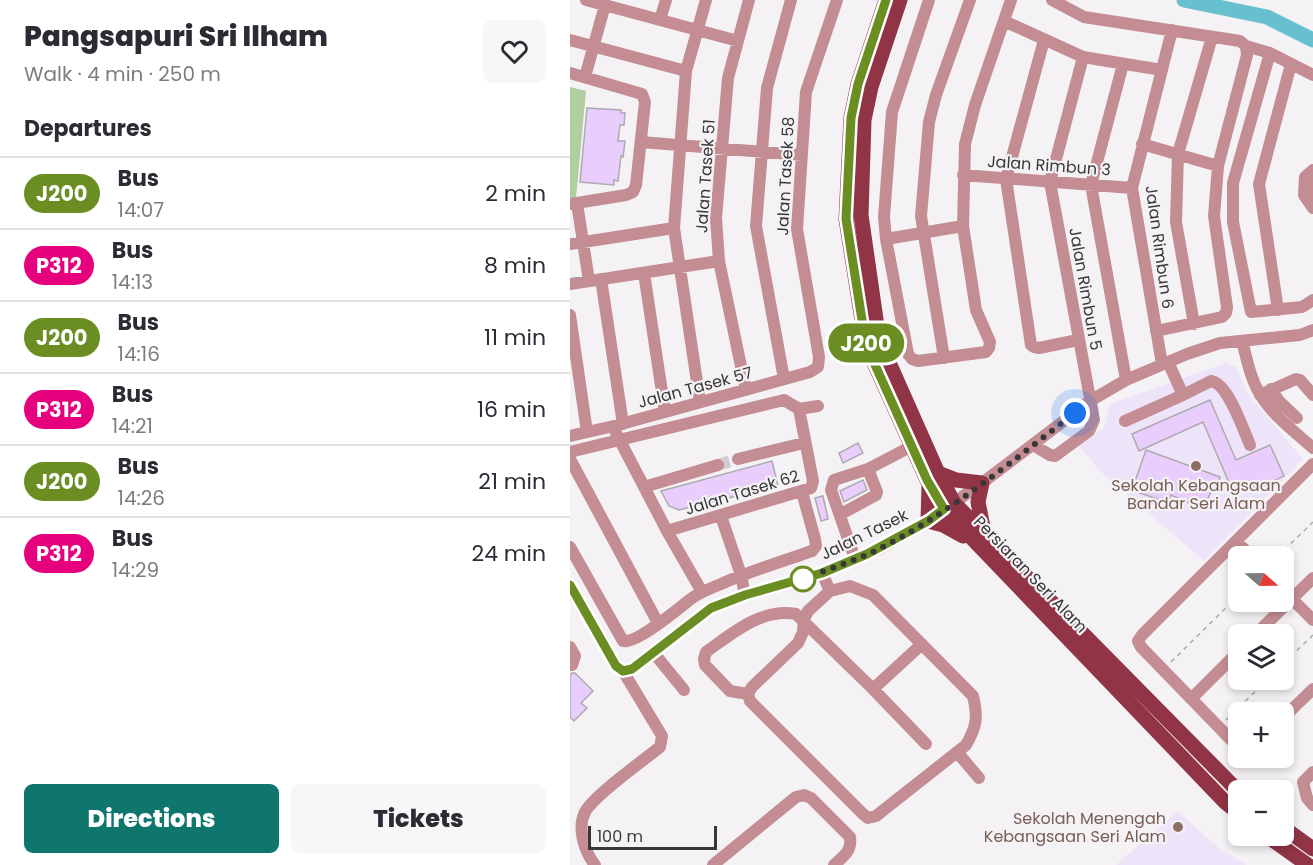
<!DOCTYPE html>
<meta charset="utf-8">
<style>
:root{--surface:#fff;--page:#f7f7f7;--text:#2b2b33;--muted:#7c7c81;--line:#e1e1e2;--accent:#0f766e}
body{margin:0;font-family:Poppins,sans-serif;background:var(--page);color:var(--text);height:100vh;display:flex;flex-direction:column;font-size:22px;white-space:nowrap}
*{box-sizing:border-box;margin:0}
p{font-size:20px;color:var(--muted)}
.icon{flex:none;width:33px;height:33px;fill:none;stroke:currentColor;stroke-width:2;stroke-linecap:round;stroke-linejoin:round}
.map{position:relative;flex:1;overflow:hidden}
.drawer{display:flex;flex-direction:column;background:var(--surface);width:570px}
.drawer>*{flex:none}
.badge{padding:0 12px;border-radius:20px;font-size:21px;line-height:39px}
.needle{width:39px;rotate:110deg}
.fabs{position:absolute;left:658px;top:546px;display:grid;gap:12px}
.fabs a{display:grid;place-items:center;width:66px;height:66px;border-radius:9px;background:var(--surface);box-shadow:0 3px 9px #0003;font-size:30px}
.scale{position:absolute;left:18px;bottom:15px;width:129px;box-sizing:border-box;padding-left:6px;border:3px solid #393839;border-top:0;font-size:16px;line-height:21px;white-space:nowrap;color:#393839;-webkit-text-stroke:4px #f4f2f5;paint-order:stroke}
.you{position:absolute;width:30px;height:30px;margin:-15px;border:4px solid #fff;border-radius:50%;background:#1a73e8;box-shadow:0 0 0 9px #1a73e833}
.map>.badge{position:absolute;translate:-50% -50%;box-shadow:0 0 0 3px #fff}
h2{padding:0 24px;font-size:22px;line-height:54px}
.round{display:grid;place-items:center;flex:none;width:63px;height:63px;border-radius:9px;background:var(--page)}
.summary{display:flex;align-items:center;justify-content:space-between;height:102px;padding:0 24px}
h1{font-size:28px;font-weight:800;line-height:45px}
.cta{display:flex;gap:12px;margin-top:auto;padding:12px 24px}
.cta a{flex:1;height:69px;border-radius:9px;background:var(--accent);color:#fff;font-size:24px;font-weight:800;line-height:69px;text-align:center}
.cta a+a{background:var(--page);color:var(--text)}
ul{padding:0;list-style:none}
li{display:flex;align-items:center;gap:18px;height:72px;padding:0 24px;border-top:2px solid var(--line)}
li div{flex:1}
li b{display:block;font-size:22px}
li em{font-style:normal}
li .badge{min-width:66px;font-weight:700;text-align:center}
main{display:flex;flex:1;min-height:0}
.map>svg:first-child{display:block}
.education{fill:#ede4fa}
.green{fill:#b1cda2}
.lines{fill:none;stroke-linecap:round;stroke-linejoin:round}
.river{stroke:#66c0ce;stroke-width:15}
.building{fill:#e9cdfd;stroke:#adabae;stroke-width:1.5}
.minor-tunnel{stroke:#cfcdcf;stroke-width:12;stroke-dasharray:12 6;stroke-linecap:butt}
.path{stroke:#abaaac;stroke-width:1.5;stroke-dasharray:4.5 4.5;stroke-linecap:butt}
.minor{stroke:#c48d93;stroke-width:12}
.major{stroke:#913446;stroke-width:15}
.line-casing{stroke:#fff;stroke-width:14}
.line{stroke:#6b8e23;stroke-width:9}
.walk{stroke:#393839;stroke-width:6;stroke-dasharray:0 10.8}
.education-dot{fill:#8d6e63;stroke:#f4f2f5;stroke-width:2}
.stop-dot{fill:#fff;stroke:#6b8e23;stroke-width:3}
.labels{text-anchor:middle;stroke-width:4.5;stroke-linejoin:round;paint-order:stroke}
.street-label{font-size:16px;fill:#393839;stroke:#f4f2f5}
.education-label{font-size:16px;fill:#785e54;stroke:#f4f2f5}
</style>
<main>
<section class="drawer">
<div class="summary"><div><h1>Pangsapuri Sri Ilham</h1><p>Walk · 4 min · 250 m</p></div><a class="round"><svg class="icon" aria-label="heart" viewBox="0 0 24 24"><path d="M12 20l-8-8c-3-5 5-10 8-4 3-6 11-1 8 4z"/></svg></a></div>
<h2>Departures</h2>
<ul>
<li><span class="badge" style="background:#6b8e23;color:#fff">J200</span><div><b>Bus</b><p>14:07</p></div><em>2 min</em></li>
<li><span class="badge" style="background:#e6007e;color:#fff">P312</span><div><b>Bus</b><p>14:13</p></div><em>8 min</em></li>
<li><span class="badge" style="background:#6b8e23;color:#fff">J200</span><div><b>Bus</b><p>14:16</p></div><em>11 min</em></li>
<li><span class="badge" style="background:#e6007e;color:#fff">P312</span><div><b>Bus</b><p>14:21</p></div><em>16 min</em></li>
<li><span class="badge" style="background:#6b8e23;color:#fff">J200</span><div><b>Bus</b><p>14:26</p></div><em>21 min</em></li>
<li><span class="badge" style="background:#e6007e;color:#fff">P312</span><div><b>Bus</b><p>14:29</p></div><em>24 min</em></li>
</ul>
<div class="cta"><a>Directions</a><a>Tickets</a></div>
</section>
<div class="map">
<svg width="743" height="865" viewBox="0 0 743 865">
<rect width="100%" height="100%" fill="#f4f2f5"/>
<!-- education -->
<path class="education" d="M656,363L666,367L678,394L733,459L634,561L531,472L509,446L534,427L540,404Z
M608,811L644,844L676,865H546Z"/>
<!-- green -->
<path class="green" d="M0,87L16,91L6,198L0,199Z"/>
<g class="lines">
<!-- river -->
<path class="river" d="M614,0L697,17L743,40"/>
</g>
<!-- building -->
<path class="building" d="M17,108L51,110V113H55L54,125H50L48,141H55L53,157L51,156L48,181L44,180V185L10,182Z
M640,400L666,460L700,445L714,476L685,490L682,484L663,492L633,422L569,451L562,434Z
M288,443L293,453L273,463L269,453Z
M576,450L650,477L645,491L642,490L633,509L601,495L598,503L562,490Z
M202,461L208,486L109,510L99,506L91,491Z
M293,480L297,490L274,502L270,491Z
M253,496L258,519L251,521L245,498Z
M2,673H5L23,691L11,703L17,708L4,721L0,717V676Z"/>
<g class="lines">
<!-- minor-tunnel -->
<path class="minor-tunnel" d="M148,465L168,459"/>
<!-- path -->
<path class="path" d="M708,556L743,522
M601,662L669,595
M714,663L743,635
M656,720L697,680"/>
<!-- minor -->
<path class="minor" d="M16,0L168,41
M359,0L322,112L314,217L316,239L338,354L342,359L348,361L416,352L419,348L420,342L406,310L393,226L395,144L405,105L441,0
M482,0L514,17L670,41L676,46
M90,20L96,0
M434,21L513,57L592,70
M0,40L116,71
M474,40L436,179L461,345L464,347L469,348L508,340
M676,46L700,53
M553,64L521,185L556,380
M0,73L72,94L75,102L66,185L63,192L56,195L0,204
M743,75L700,53L663,183V222L681,312L732,307L743,300
M15,77L35,5
M71,142L232,155
M572,144L648,166
M743,170L735,177L734,195L743,208
M393,175L562,188
M743,183V195
M7,203L19,281
M316,239L393,226
M0,244L104,228
M74,273L95,412
M31,279L53,424
M0,284L149,261
M708,310L689,184L721,64
M0,315L17,432
M624,324L606,222L608,154L642,37
M586,331L652,317L656,313L657,307L644,216L648,166L677,55L676,46
M672,341C677,359 680,378 690,394C702,415 725,432 743,448
M374,358L351,216L359,122L366,95L400,0
M592,364L562,188L602,30
M214,379L186,226L197,88L221,0
M701,389L709,401L727,418
M176,390L149,261L146,218L158,78L179,0
M613,395L641,381C658,383 673,429 680,445
M690,395L726,379L730,380L743,395
M130,402L104,228L116,71L136,0
M229,409L248,406
M555,421L613,395L598,362
M46,433L97,531L132,592
M0,436L44,426L240,372L248,367L249,357L227,229L236,92L267,0
M463,445L480,455L485,456L519,431L524,420L480,182L513,57
M0,452L214,400L229,409L243,481L241,488L97,531
M0,459L88,623
M168,459L234,443
M74,487L148,465
M271,514L306,495L307,492L298,469
M151,516L171,575L175,595
M666,541L681,556
M0,547L53,641C67,644 109,608 122,598C131,592 141,588 151,584C180,571 211,562 242,551L246,546L245,539L232,492
M285,559L261,490L264,480L298,469L342,446
M252,573L260,591L238,611L234,619L233,632L228,643L182,687L178,694L180,701L293,814L298,818L306,816L396,745C407,726 408,717 403,696L303,595L280,586L260,591
M0,585L46,666L53,671L62,669L141,608L175,595L252,573L309,549L358,521L412,483L520,401L556,380L617,354L650,343L730,335L743,330
M714,591L743,620
M686,634L743,578
M0,647L5,656L2,665
M83,652L114,690
M303,689L352,644
M178,694L160,691L135,665L134,659L136,652C163,633 191,608 226,614L303,689L356,744
M621,699L669,651
M714,717L743,689
M669,748L571,647L568,641L572,635L743,464
M387,752L409,778
M743,772L733,782L737,798L743,805
M25,865C14,851 7,828 15,812C23,796 74,760 90,747L92,736L53,671
M143,865L226,797L234,795L241,798L280,837C282,851 274,856 264,865"/>
<!-- major -->
<path class="major" d="M316,0L288,84L281,118L276,219L296,345L357,480L374,509L655,802L669,813
M330,0L301,87L294,120L291,215L309,340L368,473L384,503L669,792
M368,473L386,480L412,483L408,502L414,532
M359,485L358,521L373,525L393,536
M714,828L743,849
M697,836L738,865"/>
</g>
<g class="lines">
<!-- line casing -->
<g class="line-casing">
<path id="line" d="M0,585L46,666L53,671L62,669L141,608L175,595L252,573L297,554L358,521L374,509L357,480L296,345L276,219L281,118L288,84L316,0"/>
</g>
<!-- line -->
<use href="#line" class="line"/>
<!-- walk -->
<path class="walk" d="M233,579C258,569 285,561 309,549C380,513 442,461 505,413"/>
</g>
<!-- markers -->
<g class="education-dot">
<circle cx="626" cy="466" r="6"/>
<circle cx="608" cy="827" r="6"/>
</g>
<circle class="stop-dot" cx="233" cy="579" r="12"/>
<g class="labels">
<!-- street labels -->
<g class="street-label">
<text transform="translate(479 165) rotate(4)" y="6">Jalan Rimbun 3</text>
<text transform="translate(135 176) rotate(-86)" y="6">Jalan Tasek 51</text>
<text transform="translate(215 176) rotate(-87)" y="6">Jalan Tasek 58</text>
<text transform="translate(590 247) rotate(82)" y="6">Jalan Rimbun 6</text>
<text transform="translate(516 289) rotate(80)" y="6">Jalan Rimbun 5</text>
<text transform="translate(125 387) rotate(-15)" y="6">Jalan Tasek 57</text>
<text transform="translate(172 492) rotate(-17)" y="6">Jalan Tasek 62</text>
<text transform="translate(294 534) rotate(-26)" y="6">Jalan Tasek</text>
<text transform="translate(461 574) rotate(46)" y="6">Persiaran Seri Alam</text>
</g>
<!-- education labels -->
<g class="education-label">
<text x="626" y="491">Sekolah Kebangsaan<tspan x="626" dy="18">Bandar Seri Alam</tspan></text>
<text x="596" y="824" text-anchor="end">Sekolah Menengah<tspan x="596" dy="18">Kebangsaan Seri Alam</tspan></text>
</g>
</g>
</svg>
<div class="fabs">
<a><svg class="needle" viewBox="-14 -14 28 28"><path d="M0-13l5 13h-10z" fill="#e53935"/><path d="M0 13l5-13h-10z" fill="#7c7c81"/></svg></a>
<a><svg class="icon" aria-label="layers" viewBox="0 0 24 24"><path d="M12 4l9 5-9 5-9-5zM3 14l9 5 9-5"/></svg></a>
<a>+</a>
<a>−</a>
</div>
<div class="scale">100 m</div>
<div class="you" style="left:505px;top:413px"></div>
<b class="badge" style="left:296px;top:343px;background:#6b8e23;color:#fff">J200</b>
</div>
</main>
